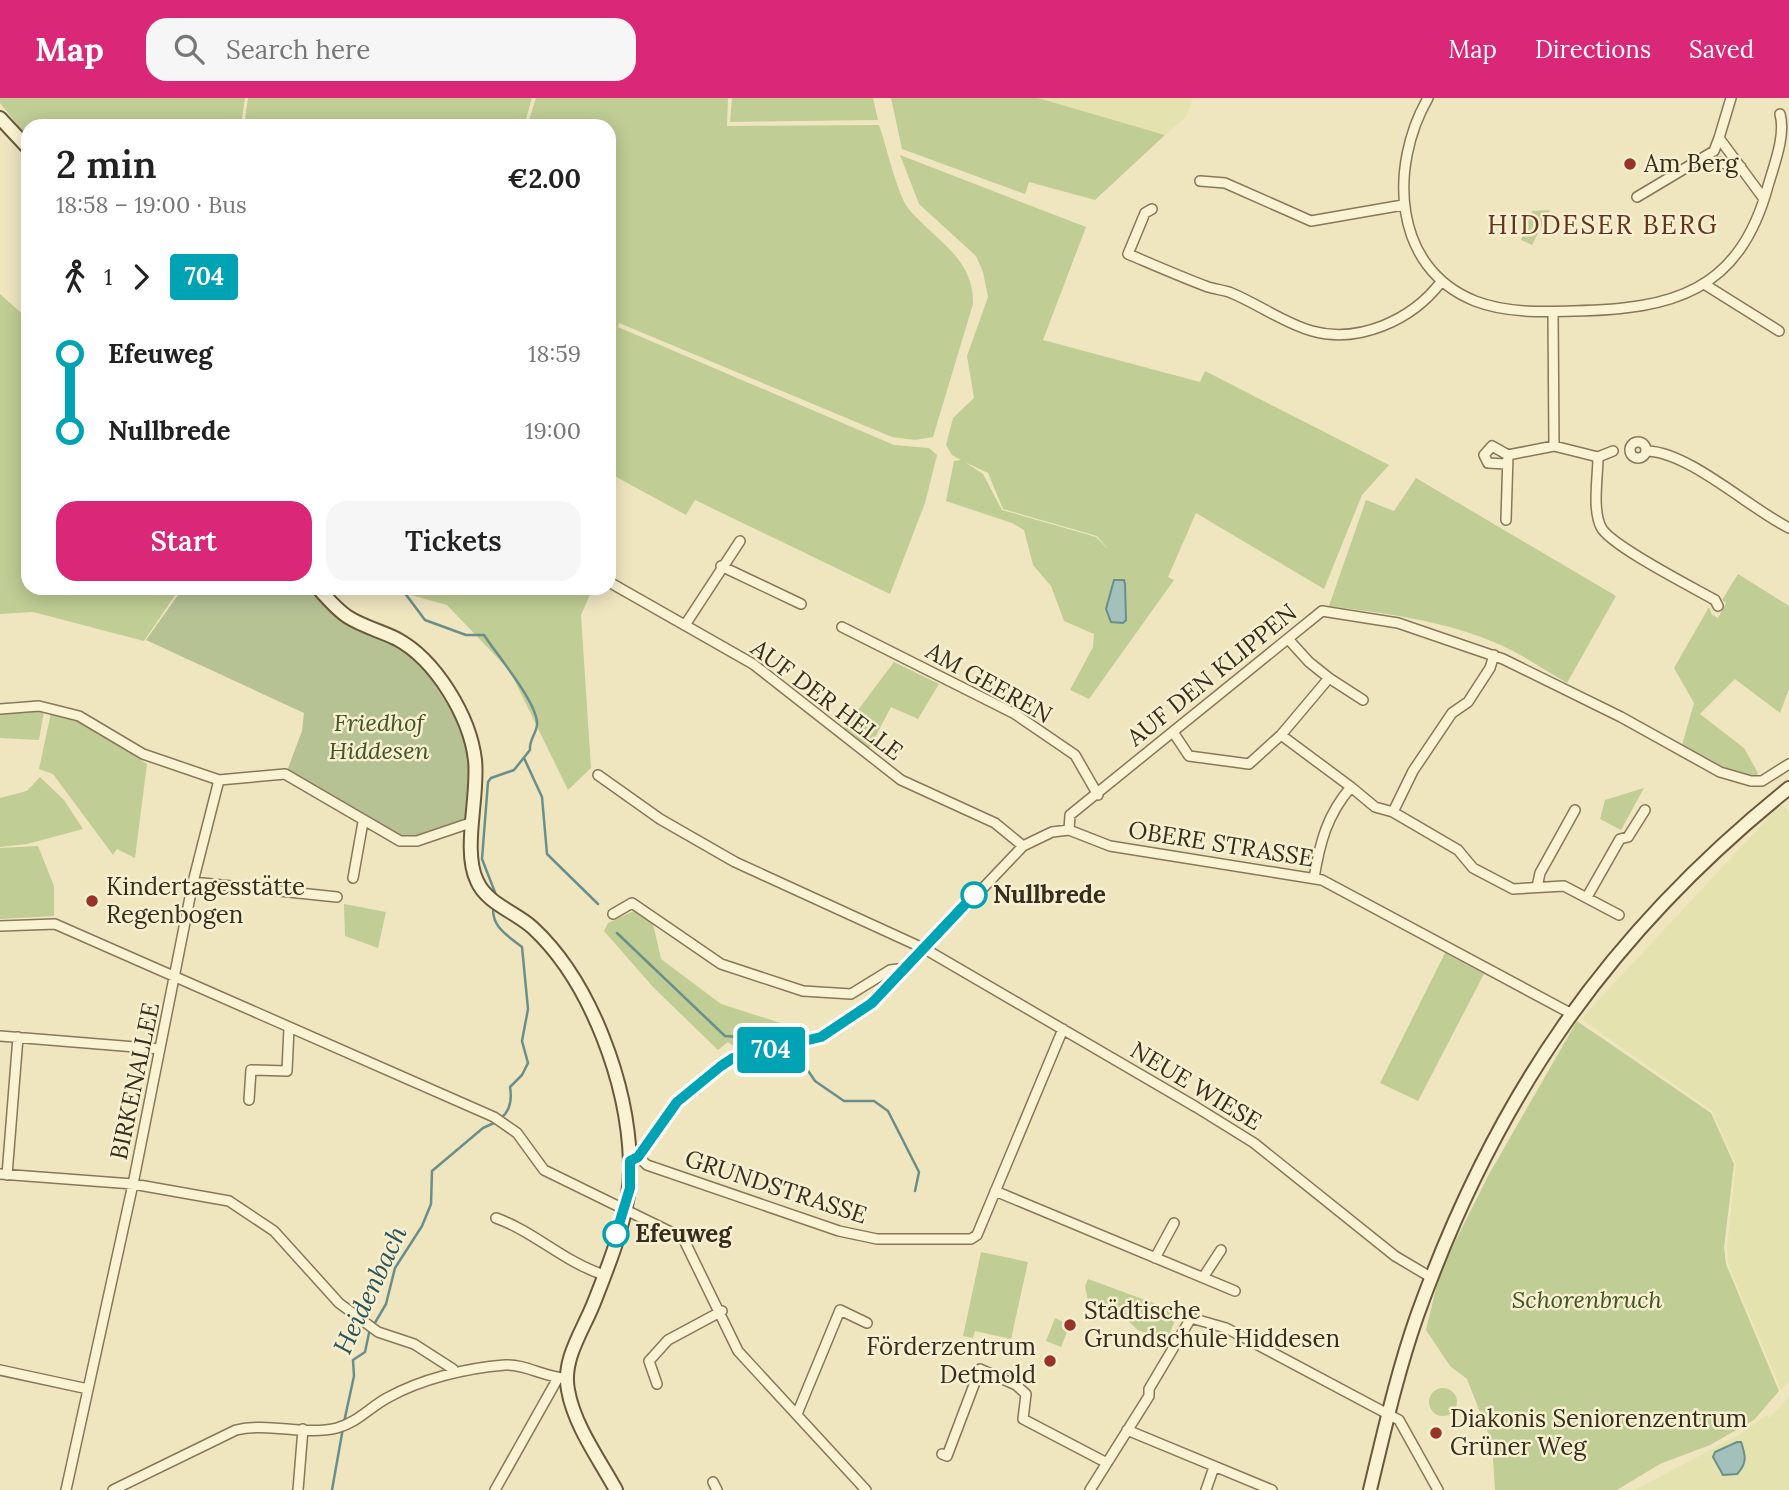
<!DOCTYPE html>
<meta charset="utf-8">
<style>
:root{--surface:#fff;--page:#f6f6f6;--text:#222;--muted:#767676;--accent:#db2777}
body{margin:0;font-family:Lora,serif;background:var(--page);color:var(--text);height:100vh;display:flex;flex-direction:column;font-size:26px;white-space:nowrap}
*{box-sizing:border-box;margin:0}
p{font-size:23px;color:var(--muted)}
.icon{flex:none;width:38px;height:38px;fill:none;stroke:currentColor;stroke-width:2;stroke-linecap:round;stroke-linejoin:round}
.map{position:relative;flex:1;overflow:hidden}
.panel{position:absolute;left:21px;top:21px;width:595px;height:476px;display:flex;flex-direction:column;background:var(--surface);border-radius:21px;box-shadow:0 4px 18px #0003}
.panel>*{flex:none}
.badge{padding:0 14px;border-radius:5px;font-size:24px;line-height:46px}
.map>.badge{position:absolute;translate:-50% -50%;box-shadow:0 0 0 4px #fff}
.legs{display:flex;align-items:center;gap:10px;height:77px;padding:0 35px;font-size:23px}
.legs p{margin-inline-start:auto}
.head{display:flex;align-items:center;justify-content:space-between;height:119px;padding:0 35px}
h1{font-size:38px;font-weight:600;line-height:52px}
.action{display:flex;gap:14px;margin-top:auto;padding:14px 35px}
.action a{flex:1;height:80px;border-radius:21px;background:var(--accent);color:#fff;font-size:28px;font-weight:600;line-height:80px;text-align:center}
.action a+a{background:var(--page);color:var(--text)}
ul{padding:0 35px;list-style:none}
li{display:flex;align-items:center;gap:24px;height:77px;font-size:26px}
li i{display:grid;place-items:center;width:10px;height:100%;margin:0 9px;background:currentColor}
li i::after{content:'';width:18px;height:18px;margin:-9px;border:5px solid;border-radius:50%;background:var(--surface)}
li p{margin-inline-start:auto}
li:first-child i{background:linear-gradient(#0000 50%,currentColor 0)}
li:last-child i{background:linear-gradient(currentColor 50%,#0000 0)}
header{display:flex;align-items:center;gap:42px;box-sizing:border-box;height:98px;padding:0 35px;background:var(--accent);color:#fff}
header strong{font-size:33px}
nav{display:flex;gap:38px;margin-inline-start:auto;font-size:24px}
.search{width:490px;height:63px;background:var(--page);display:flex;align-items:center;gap:18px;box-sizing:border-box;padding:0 24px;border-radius:21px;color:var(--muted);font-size:26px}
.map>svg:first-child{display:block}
.farmland{fill:#e4e2ae}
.green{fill:#c0cd94;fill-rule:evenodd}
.cemetery{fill:#b6c194}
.water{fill:#a3c1bb;stroke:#6a8f8a;stroke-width:2}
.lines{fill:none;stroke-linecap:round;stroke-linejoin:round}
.stream{stroke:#6a8f8a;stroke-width:2.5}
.minor-casing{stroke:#887758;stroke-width:12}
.secondary-casing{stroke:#6a583b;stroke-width:16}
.minor{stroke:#f9f3d4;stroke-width:9}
.secondary{stroke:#f9f3d4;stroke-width:12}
.line-1-casing{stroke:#fff;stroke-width:16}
.line-1{stroke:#00a3b4;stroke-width:10}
.poi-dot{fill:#983327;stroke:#f6efd0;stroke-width:2.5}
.stop-1-dot{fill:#fff;stroke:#00a3b4;stroke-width:3.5}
.labels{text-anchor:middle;stroke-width:5;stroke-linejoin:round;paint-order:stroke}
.poi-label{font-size:24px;fill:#372d1d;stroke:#f6efd0;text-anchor:start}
.street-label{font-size:24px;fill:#372d1d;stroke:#f6efd0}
.park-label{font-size:24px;font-style:italic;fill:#425423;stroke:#f6efd0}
.stop-label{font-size:24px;font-weight:bold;fill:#372d1d;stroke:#f6efd0;text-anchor:start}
.neighbourhood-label{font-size:26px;letter-spacing:2px;fill:#65331b;stroke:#f6efd0}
.water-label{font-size:26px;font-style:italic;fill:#2b5558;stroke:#f6efd0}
</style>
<header>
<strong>Map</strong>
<div class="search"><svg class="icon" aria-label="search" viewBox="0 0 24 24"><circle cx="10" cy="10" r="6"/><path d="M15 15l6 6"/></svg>Search here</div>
<nav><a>Map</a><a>Directions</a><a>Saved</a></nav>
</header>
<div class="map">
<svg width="1789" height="1392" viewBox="0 0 1789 1392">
<rect width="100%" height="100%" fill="#efe6c0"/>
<!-- farmland -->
<path class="farmland" d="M1038,0H1193L1186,19L1165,37Z
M1781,706L1789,713V1283L1781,1292L1728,1166L1727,1149L1736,1066L1712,1013L1581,921Z
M1789,1299V1392H1635L1740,1336L1767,1317L1769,1320Z"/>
<!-- green -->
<path class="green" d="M0,0H245L241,28H28V40L0,5Z
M248,0H532L524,28H244Z
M536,0H728L727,28L879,27C886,46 897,96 908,110C935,143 974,159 973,206L933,339L915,342L892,339L619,225L618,229L894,347L929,350L937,357L925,405L890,496L695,402L686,417L609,375V28H527Z
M732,0H873L878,22L730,24Z
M891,0H1038L1165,37L1095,102L1029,84L1025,96L902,51Z
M900,57L1086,129L1043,242L1200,284L1205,273L1389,367L1362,397L1324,491L1196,415L1168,479L1174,482L1089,601L1070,592L1093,549L1094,536L1064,523L1051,488L1033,467L1024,432L1012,425L946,403L954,363L961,362L952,357L946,347L953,320L974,300L967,258L988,199L983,174L976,158L919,106ZM965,364L988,375L1003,411L1097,438L1109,452L1096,439L1002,412L983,376Z
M1550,112L1532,147L1521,142L1532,113Z
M0,196L28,221V490H180L144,543L33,514L0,516Z
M1416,380L1616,498L1567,585C1548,574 1530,562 1511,552C1456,524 1390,516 1329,508L1366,402L1394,413Z
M1738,476L1789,508V591L1780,615L1735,581L1700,616L1744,650L1758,675L1755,681L1707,667L1682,647L1694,605L1674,570L1709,509L1712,517L1718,520L1726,505L1722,502Z
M386,490H593L581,517L591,670L568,692L510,573L447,507Z
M894,564L939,586L918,621L891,609L869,651L843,632Z
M23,610L44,613L39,642L0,640V613Z
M51,615L80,623L147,666L135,760L117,751L113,757L53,676L39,671Z
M40,679L64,702L83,731L27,746L0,749V700L27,693Z
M1644,690L1621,732L1600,721L1605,702Z
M38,748L54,788V818L0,821V750Z
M344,806L386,814L378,850L345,838Z
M636,812L653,826L661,861L721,906L803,932L802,941L740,953L728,944L718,952L653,889L604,833L608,825Z
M1445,855L1484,876L1418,1003L1380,985Z
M1577,923L1711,1015L1734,1066L1724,1149L1726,1166L1779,1293L1754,1322L1710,1347L1660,1366L1617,1392H1495L1492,1345L1467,1281L1450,1268L1426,1232L1440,1174L1488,1078Z
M981,1154L1028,1164L1011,1241L975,1233L973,1240L963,1238Z
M1088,1181L1178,1214L1167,1243L1138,1232L1126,1221L1088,1203L1085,1188Z
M1055,1220L1070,1227L1061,1249L1046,1243Z
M1429 1304a14 14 0 1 1 28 0a14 14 0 1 1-28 0Z"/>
<!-- cemetery -->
<path class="cemetery" d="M183,490H315L421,565L466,636L473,671L469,721L416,740H398L287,673L302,633L304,615L146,542Z"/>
<!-- water -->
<path class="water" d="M1114,482H1124L1125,486L1126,522L1123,525L1111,524L1106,511Z
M1737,1344H1741C1746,1358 1747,1366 1737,1376L1723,1377L1713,1359L1715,1354Z"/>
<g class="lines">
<!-- stream -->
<path class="stream" d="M401,490L425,522L466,537H484C496,556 539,606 537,627C536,636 529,642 530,652L514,672L491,680L488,684L482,761L496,797
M524,660L542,699L547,756L598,806
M494,807C489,827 508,838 522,849L528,911L522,943L528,965L522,977L510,989C512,1001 511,1012 501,1020
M617,835L725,938L784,942L788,946
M793,950L815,983L844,1003H874L888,1013L919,1074L915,1093
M344,1324L354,1278L353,1262L365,1254L369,1235L386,1206L395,1170L422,1128L431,1106L432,1073L483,1030L496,1024
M332,1392L343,1330"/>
<!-- minor casing -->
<g class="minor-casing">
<path id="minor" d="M1428,0C1389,68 1392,170 1475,203C1506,215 1541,214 1574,213C1673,211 1739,194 1768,88C1774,67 1786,37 1780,16
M1731,0L1719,40L1764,101
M1702,61L1741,69
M1200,83L1225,85L1311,123L1403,107
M1637,99L1714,53L1719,40
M1152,111L1145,115L1128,156C1154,167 1181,179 1208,189C1215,191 1222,192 1229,194C1257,205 1283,225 1312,233C1359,246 1412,222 1441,184
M1704,186L1779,233
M1553,214L1554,348
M1630 352a8 8 0 1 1 16 0a8 8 0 1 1-16 0Z
M1648,353C1690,355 1749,410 1789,430
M1508,357L1554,348L1598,359L1613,353
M1598,359C1598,379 1592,411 1601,429C1609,447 1694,490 1715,502L1718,508
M1506,366L1488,365L1484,357L1492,348L1508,357
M1506,422L1508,357
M721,468L801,506
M609,484L753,566L901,682L995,725L1023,748
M685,527L740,443
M842,529L1015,616L1075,657L1098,697
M1329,580L1363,602
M0,611L39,608L79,618L143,656L219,682L285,676L400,743H417L473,724
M1173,634L1189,658L1249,666L1281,637L1329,580L1309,564L1289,542
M1281,637L1351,689
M598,677L660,721L735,764L925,851L1196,1009L1254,1045L1395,1158L1432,1180
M1393,714L1413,673L1452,615L1468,604L1490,570L1494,557
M1069,732L1070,717L1322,513L1398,525L1503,561L1621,619L1720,674L1751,683H1762L1789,666
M353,780L363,724
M1314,780C1320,744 1327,717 1351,689L1375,709L1393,714L1458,752L1473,770L1513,791L1564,788L1619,817
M193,784L337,799
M1537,789L1540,775L1575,712
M1587,799L1620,741L1628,739L1645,712
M613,816L632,805L721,866L803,893L851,896L890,872L906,870
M0,828L55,826L494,1019L517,1035L544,1072L683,1140L738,1253L866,1392
M0,938L160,951
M249,1002L251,972L287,973L289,930
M638,1059L647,1067L839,1133L877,1141H971L977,1137L1063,931
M630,1063L638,1059C664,1018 692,986 733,960L805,945L826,936L872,905L890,888L1023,748L1052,734L1069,732L1110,748L1322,782L1570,915
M0,1076L133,1086L229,1103L274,1133L339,1205L378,1234L414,1246L453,1271V1275
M7,1077L18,939
M995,1093L1235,1193
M496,1120C535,1134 564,1164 604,1177
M1155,1160L1174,1125
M1204,1178L1221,1152
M0,1272L88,1291
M657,1286L649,1263L668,1242L722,1213
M797,1316L840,1212L867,1225
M1127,1332L1272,1392
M942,1356L947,1358L980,1271L1016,1287L1026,1296L1023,1321L1107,1365
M713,1384L717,1392
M66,1392L133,1086L193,784L219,682
M113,1392L236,1332C269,1324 305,1338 337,1330C358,1324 369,1310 387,1300C421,1281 466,1270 505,1267C527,1266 545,1280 567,1280
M298,1392L303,1331
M495,1392L558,1280
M1090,1392L1149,1298V1291L1191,1220L1226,1230L1399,1322L1438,1392
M1206,1392L1214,1369"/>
</g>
<!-- secondary casing -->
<g class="secondary-casing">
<path id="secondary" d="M0,20L28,50
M318,490C327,500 337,512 348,519C364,529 381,533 397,541C436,562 470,619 475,662C479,698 462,752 477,783C487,806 516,814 533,830C591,884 628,986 630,1065C632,1111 610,1164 593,1207C582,1234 562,1262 568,1292C574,1327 599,1361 616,1392
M1370,1392C1384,1334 1397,1275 1417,1218C1495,1000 1607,836 1789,690"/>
</g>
<!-- minor -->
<use href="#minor" class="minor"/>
<!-- secondary -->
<use href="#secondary" class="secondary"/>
</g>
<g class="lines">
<!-- line-1 casing -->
<g class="line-1-casing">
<path id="line-1" d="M616,1136L630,1090V1063L638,1059L677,1004L721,968L733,960L821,939L872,905L974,797"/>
</g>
<!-- line-1 -->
<use href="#line-1" class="line-1"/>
</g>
<!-- markers -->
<g class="poi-dot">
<circle cx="1630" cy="66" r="7"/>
<circle cx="92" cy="803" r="7"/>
<circle cx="1070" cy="1227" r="7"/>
<circle cx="1050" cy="1263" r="7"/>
<circle cx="1436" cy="1335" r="7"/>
</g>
<g class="stop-1-dot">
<circle cx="974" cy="797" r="12"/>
<circle cx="616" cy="1136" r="12"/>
</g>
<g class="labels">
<!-- poi labels -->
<g class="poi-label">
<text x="1644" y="74">Am Berg</text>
<text x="106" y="797">Kindertagesstätte<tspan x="106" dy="28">Regenbogen</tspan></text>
<text x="1084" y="1221">Städtische<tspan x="1084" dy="28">Grundschule Hiddesen</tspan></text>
<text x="1036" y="1257" text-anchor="end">Förderzentrum<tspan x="1036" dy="28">Detmold</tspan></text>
<text x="1450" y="1329">Diakonis Seniorenzentrum<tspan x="1450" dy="28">Grüner Weg</tspan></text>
</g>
<!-- street labels -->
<g class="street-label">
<text transform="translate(1212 577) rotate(-39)" y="8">AUF DEN KLIPPEN</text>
<text transform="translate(989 585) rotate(29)" y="8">AM GEEREN</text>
<text transform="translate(827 602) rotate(37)" y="8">AUF DER HELLE</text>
<text transform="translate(1221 746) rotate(9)" y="8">OBERE STRASSE</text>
<text transform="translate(135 983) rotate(-78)" y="8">BIRKENALLEE</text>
<text transform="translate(1196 988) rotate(31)" y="8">NEUE WIESE</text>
<text transform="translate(776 1089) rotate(18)" y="8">GRUNDSTRASSE</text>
</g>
<!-- park labels -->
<g class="park-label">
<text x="379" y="633">Friedhof<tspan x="379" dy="28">Hiddesen</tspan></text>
<text x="1587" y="1210">Schorenbruch</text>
</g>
<!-- stop labels -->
<g class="stop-label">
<text x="993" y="805">Nullbrede</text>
<text x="635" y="1144">Efeuweg</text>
</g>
<!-- neighbourhood labels -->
<g class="neighbourhood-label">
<text x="1603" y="136">HIDDESER BERG</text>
</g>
<!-- water labels -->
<g class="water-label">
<text transform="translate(370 1192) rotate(-65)" y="9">Heidenbach</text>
</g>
</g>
</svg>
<b class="badge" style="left:771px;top:952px;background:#00a3b4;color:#fff">704</b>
<section class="panel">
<div class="head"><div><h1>2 min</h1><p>18:58 – 19:00 · Bus</p></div><b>€2.00</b></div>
<div class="legs"><svg class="icon" aria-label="walk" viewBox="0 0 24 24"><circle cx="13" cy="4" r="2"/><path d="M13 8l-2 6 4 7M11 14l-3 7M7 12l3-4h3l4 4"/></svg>1<svg class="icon" aria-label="forward" viewBox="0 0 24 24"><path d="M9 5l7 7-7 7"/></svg><b class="badge" style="background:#00a3b4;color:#fff">704</b></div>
<ul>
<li><i style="color:#00a3b4"></i><b>Efeuweg</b><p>18:59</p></li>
<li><i style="color:#00a3b4"></i><b>Nullbrede</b><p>19:00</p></li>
</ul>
<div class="action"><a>Start</a><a>Tickets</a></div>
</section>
</div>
